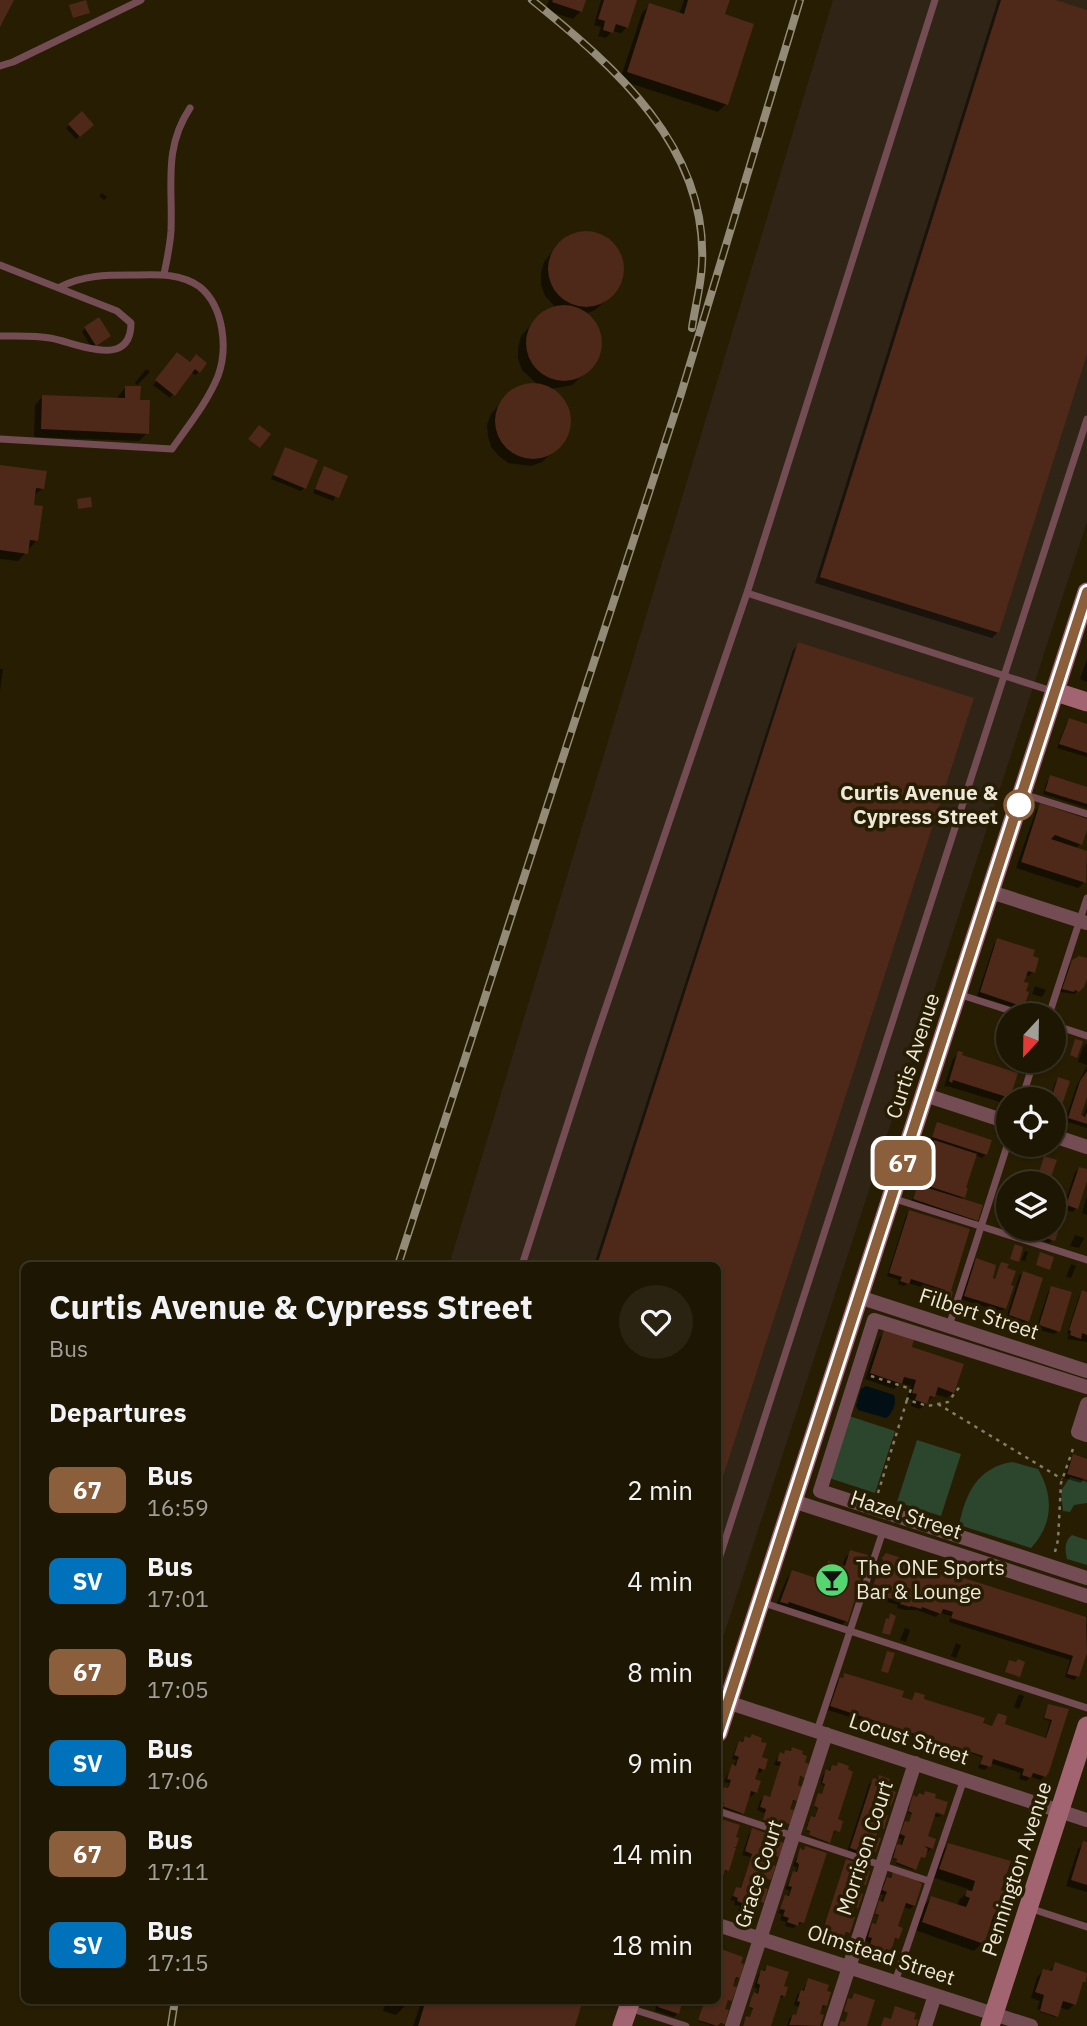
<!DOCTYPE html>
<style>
:root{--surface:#1d1602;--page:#2a2311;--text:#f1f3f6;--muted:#a09f99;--line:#3b3524}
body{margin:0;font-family:"IBM Plex Sans",sans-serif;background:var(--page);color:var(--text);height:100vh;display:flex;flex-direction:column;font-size:26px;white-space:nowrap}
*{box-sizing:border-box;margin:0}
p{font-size:23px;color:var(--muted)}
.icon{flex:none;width:38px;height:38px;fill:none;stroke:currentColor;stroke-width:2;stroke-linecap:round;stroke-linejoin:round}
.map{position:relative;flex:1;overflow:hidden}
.details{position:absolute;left:21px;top:1262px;width:700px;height:742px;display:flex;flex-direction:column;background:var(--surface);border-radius:10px;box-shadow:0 2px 5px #0004,0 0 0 2px var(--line)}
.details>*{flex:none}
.badge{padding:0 14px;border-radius:10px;font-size:24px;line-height:46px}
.needle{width:46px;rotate:202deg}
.tools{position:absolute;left:996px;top:1003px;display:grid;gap:14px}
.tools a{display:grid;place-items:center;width:70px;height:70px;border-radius:50%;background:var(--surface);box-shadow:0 2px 5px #0004,0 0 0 2px var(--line);font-size:35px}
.map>.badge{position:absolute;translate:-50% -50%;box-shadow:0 0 0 4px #fff}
h2{padding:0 28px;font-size:26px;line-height:63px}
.round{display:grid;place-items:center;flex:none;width:74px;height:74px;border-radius:37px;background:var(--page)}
.overview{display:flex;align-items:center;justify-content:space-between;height:119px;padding:0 28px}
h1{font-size:33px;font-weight:700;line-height:52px}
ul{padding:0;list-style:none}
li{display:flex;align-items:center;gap:21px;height:91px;padding:0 28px}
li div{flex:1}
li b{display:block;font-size:26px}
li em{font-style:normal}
li .badge{min-width:77px;font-weight:700;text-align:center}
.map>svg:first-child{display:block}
.industrial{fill:#2f2415}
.green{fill:#2b462d}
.water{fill:#020f14}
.shadow{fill:#0007}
.building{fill:#4e2818}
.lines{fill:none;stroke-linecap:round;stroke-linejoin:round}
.path{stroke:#847c67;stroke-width:2.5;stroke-dasharray:3.5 5;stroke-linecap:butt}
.lane{stroke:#744c53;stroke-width:7}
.street{stroke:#744c53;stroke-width:14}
.secondary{stroke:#a36471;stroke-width:19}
.rail-casing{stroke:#938b77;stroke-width:8}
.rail{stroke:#271d03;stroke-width:5;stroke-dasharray:16;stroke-linecap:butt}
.line-casing{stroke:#fff;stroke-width:16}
.line{stroke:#8b5e3c;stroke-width:10}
.stop-dot{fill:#fff;stroke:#8b5e3c;stroke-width:3.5}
.labels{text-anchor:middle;stroke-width:7;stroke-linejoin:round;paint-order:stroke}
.stop-label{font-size:21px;font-weight:bold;fill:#eee8d8;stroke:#271d03;text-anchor:end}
.street-label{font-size:21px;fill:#eee8d8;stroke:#271d03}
.poi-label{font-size:21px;fill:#eee8d8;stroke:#271d03;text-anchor:start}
</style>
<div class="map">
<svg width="1087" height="2026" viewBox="0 0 1087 2026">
<rect width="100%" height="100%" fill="#271d03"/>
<!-- industrial -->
<path class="industrial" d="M833,0H1087V522L718,1653V1265H449Z"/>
<!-- green -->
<path class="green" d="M846,1415L895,1431L875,1493L826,1477Z
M917,1440L961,1454L941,1516L897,1502Z
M1012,1462L1038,1469C1054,1496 1053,1525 1031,1548L959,1525C966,1493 977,1468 1012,1462Z
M1070,1477L1087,1482V1503L1074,1505L1070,1512L1063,1511L1061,1491Z
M1072,1535L1087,1540V1565L1067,1559C1065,1549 1064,1542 1072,1535Z"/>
<!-- water -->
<path class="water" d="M866,1386L894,1395C897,1401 893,1414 886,1418L858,1410L856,1406L861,1389Z"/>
<!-- shadow -->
<path class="shadow" d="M549,0H584L581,11L573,19L545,10Z
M601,0H635L627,27L621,33L612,31L606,38L598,36L601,27L594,25Z
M684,0H728L723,15L726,104L718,112L620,80L642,13L650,5L679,14Z
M998,0H1050L1087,12V348L998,632L992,638L815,583Z
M82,114L92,125L76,139L66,128Z
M102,193L107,197L104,200L99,196Z
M587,233L596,234L612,243L621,259L623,268L622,278L613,294L595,310L585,314L595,325L600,343L599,352L591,368L572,385L551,389L565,402L570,420L569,429L560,445L542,462L531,466L508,463L499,456L491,447L488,436L487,425L491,414L507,395L525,385H538L522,370L518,359V348L521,336L537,318L547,311L557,309L545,296L541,285V273L544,262L551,253L569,237Z
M85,328L105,339L92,348L82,332Z
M177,354L199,372L195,375L191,372L170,398L153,385Z
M146,369L150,372L137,385L135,383Z
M126,387L139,401L147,433L139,441L34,437L35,405L43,396L117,399L118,396Z
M285,449L304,488L301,491L271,479Z
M0,466L42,489L33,496L37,540L18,561L0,559Z
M325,468L345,477L333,501L313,493Z
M799,644L972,699L718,1488V1265H594L793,650Z
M1087,659V682L1080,679Z
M0,669H3L0,691Z
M1070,720L1087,725V757L1057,748L1066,724Z
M1051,777L1087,789V808L1043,794L1047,781Z
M1040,806L1087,821L1080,844L1075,849L1083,863L1087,865L1084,882L1078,888L1016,868L1036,810Z
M998,940L1033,972L1029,976L1024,974L1022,983L1025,991L1022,1006L1019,1009L977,996L994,944Z
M1087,960V973L1083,986L1074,994L1060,992L1069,966L1073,962Z
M1035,986L1046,990L1042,997L1032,994Z
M1086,1044H1087V1065L1078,1062L1083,1047Z
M959,1053L1009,1097L1003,1103L947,1086L944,1087L953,1059Z
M1087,1066V1093L1079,1117L1083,1118L1087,1105V1128L1065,1121L1076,1087Z
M1058,1079L1057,1113L1054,1117V1099H1050L1055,1083Z
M938,1124L986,1154L982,1158L975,1155L965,1186L964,1197L961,1200L976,1220L972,1223L910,1203L919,1187L918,1178L928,1148L934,1142L930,1141Z
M1079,1169L1087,1171V1175L1076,1208L1073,1212L1063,1209L1075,1172Z
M1087,1196V1215L1082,1213Z
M909,1212L949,1291L946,1306L940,1304L944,1294L908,1283L904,1286L898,1284L899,1280L887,1276L906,1216Z
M1054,1226L1057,1227L1050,1243L1031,1237L1034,1228H1054Z
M1075,1235L1084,1238L1079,1248L1070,1246Z
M1025,1251L1028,1252L1025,1261L1021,1260Z
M976,1260L990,1279L994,1280L1001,1264L1005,1308L1001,1312L961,1299L973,1264Z
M1071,1264L1076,1266L1071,1278L1066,1277Z
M1023,1273L1028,1321L1024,1324L1006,1319L1019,1276Z
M1052,1288L1058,1331L1054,1334L1036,1329L1048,1292Z
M1083,1292L1087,1293V1342L1067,1339L1069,1334H1067L1079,1296Z
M885,1332L953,1392L947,1398L935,1394L920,1409L911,1406L912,1400L907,1398L911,1386L900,1383L894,1389L865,1379L879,1338Z
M1074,1456L1087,1461V1473L1081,1483L1064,1478L1070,1460Z
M851,1552L846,1621L840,1627L775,1608L787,1578L793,1572L816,1580L820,1579L823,1569L829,1563L842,1567L845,1558Z
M883,1558L1087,1624V1648L1078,1676L1074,1680L1065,1677L1070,1660L949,1622L951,1616L940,1613L936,1617L917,1610H905L897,1608L898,1605L873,1598L874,1595L869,1594Z
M905,1628L910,1630L906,1642L900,1640Z
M956,1643L961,1645L956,1658L951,1656Z
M845,1675L911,1702L916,1694L922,1700L979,1730L992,1728L999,1715L1002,1725L1045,1739L1050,1721L1043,1719L1047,1707L1056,1708L1044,1776L1041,1780L1031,1777L1026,1781L1019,1779L1021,1773L990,1763L985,1770L978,1768L982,1757L970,1753L968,1756L950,1750L946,1756L937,1754L939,1746L828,1710L837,1682Z
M1019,1694L1024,1696L1019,1709L1014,1707Z
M745,1738L760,1758L763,1769L760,1773L756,1771L753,1778L756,1792L752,1796L748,1795L742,1814L722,1808L724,1804L719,1803L723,1790H726L729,1783L724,1782L726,1777L734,1767L736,1760L732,1759L736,1747Z
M793,1749L803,1777H798L796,1800L790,1803L788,1823H783L781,1827L763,1821L765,1813L757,1810L760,1801L764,1797L768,1799L776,1786L780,1766L774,1765L777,1758Z
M832,1767L836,1818L839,1830L808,1821L818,1813H816L817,1809L814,1807L818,1796H822L825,1786L821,1784V1780L823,1775Z
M879,1777L890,1805H885L882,1828H877L874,1838L875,1851L865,1858L847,1852L869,1784Z
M908,1806L941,1815L939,1817L933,1816L927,1835L931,1848L928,1852L925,1851L913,1870L896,1864L897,1860L893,1859L892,1856L894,1850L900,1846L902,1839L898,1838L900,1833L909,1824L912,1814L908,1813Z
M719,1820L732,1837L735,1846L727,1870L722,1874L718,1888Z
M807,1824L836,1833L831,1834L828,1843L809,1836L810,1832L806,1831Z
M752,1830L777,1856L772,1859L770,1879L765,1880L762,1889V1902L746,1914L738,1911L740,1906L734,1905L735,1901L730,1900L737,1889L740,1890L751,1857L742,1855L749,1834Z
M1084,1843L1087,1844V1892L1066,1886L1078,1849Z
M948,1845L999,1891V1916L991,1924L989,1923L982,1943L974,1951L915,1930L923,1907L931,1898L957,1906L959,1900L968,1891V1889L932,1877L940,1853Z
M805,1848L803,1922L793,1928L785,1926L786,1922L780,1920L782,1914L778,1913L790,1891L785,1889L792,1875L795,1874L797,1867L793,1866L795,1860L801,1850Z
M842,1873L864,1884L859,1887L857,1907H852L848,1932L833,1941L825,1939L827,1935L821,1933Z
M893,1874L914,1905L910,1909L903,1907L897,1925L898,1938L892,1941L885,1953H883L879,1957L871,1954L873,1949L867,1948L869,1942L865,1940L869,1929L877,1923L879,1916L875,1915L884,1895L880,1894L884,1882Z
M721,1951L738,1977L731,1987V2000H726L723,2023L713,2026L698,2021L705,2000H718V1956Z
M1055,1964L1084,1982L1080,1986L1074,2004L1068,2010L1059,2007L1055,2017L1040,2012V2010L1037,2009L1040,2001L1031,1998L1037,1977L1043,1971L1049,1972Z
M767,1967L782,1987L784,1996L778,1999L769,2026H743L745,2019H750L753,2009L749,2008L758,1989L754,1987L758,1975Z
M808,1980L825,2005L818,2015L822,2017L819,2026H787L789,2019L793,2016H796L799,2007L794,2005L797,1995L802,1992Z
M386,2000H406L404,2007L396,2015L383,2011Z
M422,2000H582L573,2026H413Z
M654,2000H682L678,2013L674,2017L655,2011L656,2006L652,2005Z"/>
<!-- building -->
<path class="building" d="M0,0H14L0,27Z
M86,0L90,13L73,18L69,5Z
M553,0H586L582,12L552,2Z
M604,0H637L628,28L616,24L613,33L603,30L605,21L598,19Z
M688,0H730L725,14L754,24L728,105L627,72L649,3L684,14Z
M1001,0H1056L1087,10V354L999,633L820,577Z
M82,111L94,125L80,137L68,124Z
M548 269a38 38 0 1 1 76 0a38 38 0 1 1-76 0Z
M526 343a38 38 0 1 1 76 0a38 38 0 1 1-76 0Z
M99,317L111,336L96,346L84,327Z
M177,352L190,362L196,354L207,363L200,373L195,369L175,396L155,380Z
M495 421a38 38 0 1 1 76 0a38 38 0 1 1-76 0Z
M125,386H141L140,400H150L149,434L41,429L42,395L125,398Z
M259,425L271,434L260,448L248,439Z
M285,447L318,460L306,489L273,475Z
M0,465L47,471L44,489L36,488L34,505L43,506L38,541L30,540L28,554L0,550Z
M324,466L348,476L339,498L315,489Z
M91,497L92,507L78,509L77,499Z
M798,642L974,698L718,1492V1265H597Z
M1069,718L1087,724V753L1059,744Z
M1050,775L1087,787V804L1045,791Z
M1040,803L1087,819V830L1082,845L1055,835L1051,839L1087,851L1086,883L1021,862Z
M997,938L1035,950L1033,956L1039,958L1035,973L1028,971L1024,982L1029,983L1026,991L1029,992L1024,1007L980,992Z
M1079,956L1087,958V979L1084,987L1079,992L1075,990L1074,992L1062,989L1072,960Z
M1075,1039L1083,1041L1077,1058L1070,1055Z
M958,1051L963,1052L962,1055L1018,1073L1010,1098L953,1080L952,1083L949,1081Z
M1087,1071V1097L1081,1115L1085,1117L1087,1112V1124L1068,1118L1080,1081Z
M1058,1077L1070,1081L1059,1114L1054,1112V1099H1051Z
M937,1122L992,1140L987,1155L932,1137Z
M934,1140L977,1154L966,1188H968L965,1198L919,1183L922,1173L936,1177L923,1172Z
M1044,1156L1057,1160L1049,1183H1036Z
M1079,1167L1087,1169V1181L1078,1209L1066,1205Z
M918,1185L983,1205L978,1221L913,1199Z
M909,1210L970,1229L951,1291L953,1292L949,1306L940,1303L945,1290L911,1279L909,1284L900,1281L902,1277L889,1273Z
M1054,1224L1060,1226L1055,1241L1033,1234L1035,1228H1054Z
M1015,1244L1023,1247L1019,1262L1010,1259Z
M1040,1252L1054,1257L1050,1270L1036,1265Z
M976,1258L996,1265L993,1278L995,1279L1001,1262L1009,1264L1007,1268L1016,1271L1011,1285L1014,1286L1006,1309L964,1296Z
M1023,1271L1043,1278L1029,1322L1009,1315Z
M1051,1286L1072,1292L1060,1332L1039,1325Z
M1082,1290L1087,1292V1335L1082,1333L1081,1339L1070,1335L1071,1331L1069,1330Z
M884,1330L914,1339L912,1347L964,1364L954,1393L938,1387L935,1397L930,1396L927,1404L915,1400L917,1394L912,1393L916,1380L904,1377L902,1384L870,1373Z
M1073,1454L1087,1459V1480L1067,1474Z
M850,1550L868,1555L848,1622L789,1602L788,1604L780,1602L792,1570L816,1578L817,1576L823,1578L828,1561L845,1566Z
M886,1553L1086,1617L1087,1653L1079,1677L1067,1674L1073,1656L951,1618L953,1612L943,1609L941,1614L922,1607L921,1609L911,1606L910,1607L900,1604L901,1601L875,1595L876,1592L871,1590L883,1559H881Z
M890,1613L896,1616L890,1635L882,1633L886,1618L889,1619Z
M887,1651L895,1653L888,1673L881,1671Z
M1018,1659L1025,1662L1020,1677L1005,1672L1009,1660L1016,1662Z
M844,1673L904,1691L902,1697L912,1700L915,1692L925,1695L924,1699L985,1718L983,1723L992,1726L998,1713L1007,1716L1005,1724L1046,1738L1052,1720L1044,1718L1048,1704L1069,1709L1049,1772L1046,1777L1033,1773L1031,1778L1022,1775L1024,1769L993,1759L991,1767L980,1764L983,1756L953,1746L951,1754L940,1750L942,1743L830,1706L840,1677L843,1678Z
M752,1734L762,1738L761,1742L767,1743L762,1757L768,1759L765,1770L759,1768L755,1779L761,1781L757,1793L751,1791L744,1814L722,1806L724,1803L719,1802L724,1787L728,1788L731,1780L727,1779L732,1764L736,1766L737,1761L739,1757L734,1755L739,1741L743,1742L745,1736L750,1738Z
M792,1747L803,1751L802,1754L807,1756L805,1762L809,1764L805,1778L800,1776L798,1785L802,1787L797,1801L793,1800L790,1809L794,1810L790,1824L785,1823L784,1827L763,1820L766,1809L760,1807L764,1795L770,1797L781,1762L777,1761L780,1752L784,1754L785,1750L791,1751Z
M838,1762L849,1766L848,1769L853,1772L838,1819L843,1821L840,1832L834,1830L830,1843L809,1835L810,1831L806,1830L811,1816L815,1817L818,1808L814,1806L818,1793L822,1794L825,1784L822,1783L826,1769L830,1771L832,1765L837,1766Z
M879,1775L890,1779L888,1783L893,1785L891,1790L896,1792L891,1806L887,1804L884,1814L888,1815L884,1829L879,1827L876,1837L881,1838L876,1852L872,1850L871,1855L850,1848L873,1778L878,1779Z
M925,1791L936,1794L935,1798L948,1802L944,1815L936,1812L928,1836L936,1839L933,1849L924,1846L928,1849L925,1858L921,1857L916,1870L896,1862L897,1859L893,1858L897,1844L902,1845L905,1836L900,1834L905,1821L909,1822L912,1813L908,1811L913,1795L917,1797L919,1793L924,1795Z
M718,1818L740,1825L736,1837L739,1838L736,1847H733L736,1848L729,1871L725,1870L718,1893Z
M752,1828L781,1838L779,1841L784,1843L779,1857L775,1856L772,1865L776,1866L771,1880L767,1879L764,1888L768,1889L764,1903L760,1902L758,1908L753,1906L751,1911L741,1908L742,1903L737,1901L738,1898L733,1896L736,1887L741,1888L752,1854L745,1851Z
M1083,1841L1087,1842V1885L1071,1880Z
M948,1843L1011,1861L1001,1890L1009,1892L1001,1917L994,1914L984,1944L922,1922L931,1896L966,1907L970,1898L965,1896L967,1890L972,1891L975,1881L939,1869Z
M805,1846L827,1853L804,1923L799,1922L798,1926L787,1922L789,1918L783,1916L785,1910L780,1909L785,1895L789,1896L792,1887L788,1886L793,1871L797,1872L798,1869L799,1864L796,1862L800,1848L804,1850Z
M846,1859L867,1867L866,1869L870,1871L866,1885L862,1884L859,1893L863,1894L858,1908L854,1906L851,1917H855L850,1933L846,1932L844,1936L840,1934L838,1939L828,1935L829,1931L823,1929Z
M893,1872L915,1879L922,1884L915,1906L906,1903L898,1926L903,1928L899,1939L895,1938L891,1951L886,1949L884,1954L874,1951L875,1946L870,1944L872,1938L868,1937L872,1923L876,1924L879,1915L875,1914L879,1900L883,1902L885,1896L887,1892L882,1890L887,1877L891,1878Z
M721,1949L743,1957L741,1963L744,1964L740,1978L736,1977L733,1986L737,1987L732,2001L728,2000L725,2009L729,2010L725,2024L721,2023L717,2026L698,2020L705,2000H718V1960Z
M1055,1962L1087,1973L1086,1982H1083L1076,2005L1063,2001L1058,2017L1040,2011L1044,1995L1035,1992L1043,1969L1052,1971Z
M767,1965L789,1972L784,1986L788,1987L785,1997L781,1995L771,2026H743L746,2016L750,2017L753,2008L749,2007L751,1999L754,1992L758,1994L760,1985L757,1983L761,1970L765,1971Z
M808,1978L829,1985L827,1991L831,1992L827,2006L823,2005L820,2014L824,2015L820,2026L789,2025L793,2014L796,2015L800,2002L797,2001L801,1990L804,1991Z
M854,1993L875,2000L867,2026H839L841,2021L845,2022L848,2013L844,2011L848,1998L852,1999Z
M426,2000H583L575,2026H418Z
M683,2000L679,2014L658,2007L659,2003L653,2001Z
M895,2006L916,2013L914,2019L918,2020L916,2026H881L884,2017L891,2019Z"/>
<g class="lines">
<!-- path -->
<path class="path" d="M871,1376L911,1389L907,1400L928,1406L948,1402L961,1385
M938,1404L1062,1479
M878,1493L907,1400
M1055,1552L1058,1540L1061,1483L1074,1446"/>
<!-- lane -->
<path class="lane" d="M0,66L13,62L141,0
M0,265L117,311L131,323C131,371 75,342 50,338C34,335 16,336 0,336
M164,274C167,260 170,245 171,231C173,185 163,149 190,108
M0,439L172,449C188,426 207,403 218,376C228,349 224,307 200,287C182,274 159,274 138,275C110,275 85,274 60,287
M747,593L1055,692
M1023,794L1087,814
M958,994L1024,1015
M1049,1015L1087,898
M1054,1025L1087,1036
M1022,1099L1034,1060
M892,1198L1087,1260
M522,1265L592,1048L747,593L935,0
M949,1326L1008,1143
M718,1562L1087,419
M761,1602L1087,1708
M817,1731L883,1531
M718,1811L929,1881
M1029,1908L1087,1927
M895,1982L964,1779
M629,2008L686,2026"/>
<!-- street -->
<path class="street" d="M991,892L1087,923
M925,1095L1008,1122
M1054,1136L1087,1147
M859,1297L1087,1371
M1087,1387L874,1320L820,1491L1087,1578
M1087,1404L1078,1432L1087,1435
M793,1501L1087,1596
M718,1699L1087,1820
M718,1925L1031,2026
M732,2026L826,1734
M830,2026L915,1763
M925,2026L935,1995"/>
<!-- secondary -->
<path class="secondary" d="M1056,692L1087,702
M718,1733L1087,592
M622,2026L631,2000
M990,2026L1087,1726"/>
<!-- rail casing -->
<g class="rail-casing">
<path id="rail" d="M532,0C615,67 708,147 702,264C701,286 695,307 692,328
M398,1265L681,394L800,0
M171,2026L175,2000"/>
</g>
<!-- rail -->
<use href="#rail" class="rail"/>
</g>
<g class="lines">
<!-- line casing -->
<g class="line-casing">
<path id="line" d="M718,1733L1087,592"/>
</g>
<!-- line -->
<use href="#line" class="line"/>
</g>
<!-- icons -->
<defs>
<g id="bar-disc" transform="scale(1.75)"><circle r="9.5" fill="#56d671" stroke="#271d03"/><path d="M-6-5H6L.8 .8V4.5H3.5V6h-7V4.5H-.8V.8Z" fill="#111"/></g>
</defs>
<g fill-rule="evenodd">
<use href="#bar-disc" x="832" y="1580"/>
</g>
<!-- markers -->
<circle class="stop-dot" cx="1019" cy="805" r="14"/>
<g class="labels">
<!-- stop labels -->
<g class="stop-label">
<text x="998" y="800">Curtis Avenue &amp;<tspan x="998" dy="24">Cypress Street</tspan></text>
</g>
<!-- street labels -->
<g class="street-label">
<text transform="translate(913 1056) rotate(-72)" y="7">Curtis Avenue</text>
<text transform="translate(979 1314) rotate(18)" y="7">Filbert Street</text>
<text transform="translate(906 1515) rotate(18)" y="7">Hazel Street</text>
<text transform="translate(909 1739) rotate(18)" y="7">Locust Street</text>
<text transform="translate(865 1848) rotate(-72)" y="7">Morrison Court</text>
<text transform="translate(1017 1869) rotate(-72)" y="7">Pennington Avenue</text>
<text transform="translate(759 1874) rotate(-72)" y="7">Grace Court</text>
<text transform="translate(881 1955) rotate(18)" y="7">Olmstead Street</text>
</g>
<!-- poi labels -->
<g class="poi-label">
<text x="856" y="1575">The ONE Sports<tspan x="856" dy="24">Bar &amp; Lounge</tspan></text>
</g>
</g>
</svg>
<div class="tools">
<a><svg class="needle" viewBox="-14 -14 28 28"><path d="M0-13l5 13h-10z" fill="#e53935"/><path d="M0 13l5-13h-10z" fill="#a09f99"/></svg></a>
<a><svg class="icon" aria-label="locate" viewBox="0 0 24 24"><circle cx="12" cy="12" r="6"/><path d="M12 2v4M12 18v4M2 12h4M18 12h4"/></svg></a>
<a><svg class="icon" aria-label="layers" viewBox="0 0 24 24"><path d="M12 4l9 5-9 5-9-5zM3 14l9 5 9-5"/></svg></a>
</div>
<b class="badge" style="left:903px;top:1163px;background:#8b5e3c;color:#fff">67</b>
<section class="details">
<div class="overview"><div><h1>Curtis Avenue &amp; Cypress Street</h1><p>Bus</p></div><a class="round"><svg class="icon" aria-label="heart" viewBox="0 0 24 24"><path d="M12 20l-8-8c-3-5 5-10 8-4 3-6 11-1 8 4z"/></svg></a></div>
<h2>Departures</h2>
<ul>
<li><span class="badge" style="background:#8b5e3c;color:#fff">67</span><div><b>Bus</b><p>16:59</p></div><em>2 min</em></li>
<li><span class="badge" style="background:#0072bc;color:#fff">SV</span><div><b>Bus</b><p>17:01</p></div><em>4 min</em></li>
<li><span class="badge" style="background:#8b5e3c;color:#fff">67</span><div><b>Bus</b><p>17:05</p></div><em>8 min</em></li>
<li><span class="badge" style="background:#0072bc;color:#fff">SV</span><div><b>Bus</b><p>17:06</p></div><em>9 min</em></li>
<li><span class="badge" style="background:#8b5e3c;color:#fff">67</span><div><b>Bus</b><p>17:11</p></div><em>14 min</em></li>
<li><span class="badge" style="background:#0072bc;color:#fff">SV</span><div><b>Bus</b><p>17:15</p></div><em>18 min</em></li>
</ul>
</section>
</div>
